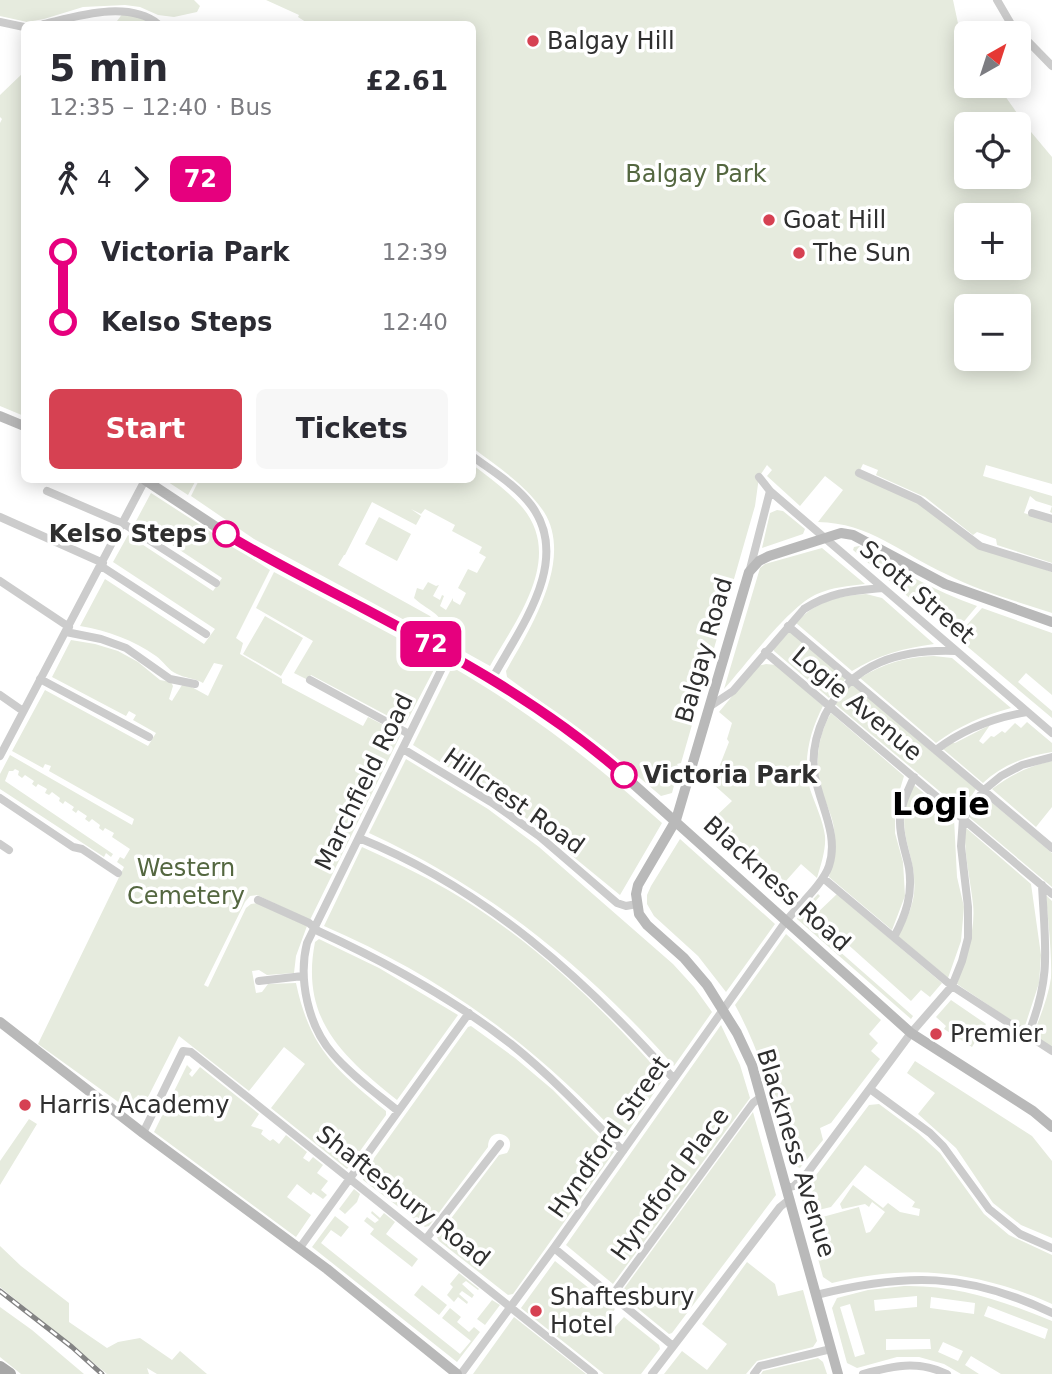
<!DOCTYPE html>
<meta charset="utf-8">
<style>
:root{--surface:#fff;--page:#f7f7f7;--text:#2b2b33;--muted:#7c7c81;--accent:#d64152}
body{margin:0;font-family:"DejaVu Sans",sans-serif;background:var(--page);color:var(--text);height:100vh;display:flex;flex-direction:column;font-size:26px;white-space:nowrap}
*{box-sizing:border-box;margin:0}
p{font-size:23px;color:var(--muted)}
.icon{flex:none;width:38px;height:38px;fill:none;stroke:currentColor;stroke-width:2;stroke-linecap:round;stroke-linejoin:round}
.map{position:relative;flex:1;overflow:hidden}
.details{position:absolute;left:21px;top:21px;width:455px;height:462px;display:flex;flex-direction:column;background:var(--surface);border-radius:10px;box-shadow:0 4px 18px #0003}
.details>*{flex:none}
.badge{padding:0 14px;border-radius:10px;font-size:24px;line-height:46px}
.needle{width:46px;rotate:39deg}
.controls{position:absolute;left:954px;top:21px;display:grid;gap:14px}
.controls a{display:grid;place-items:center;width:77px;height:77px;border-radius:10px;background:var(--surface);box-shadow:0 4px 18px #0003;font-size:35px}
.map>.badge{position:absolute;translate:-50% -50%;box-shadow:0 0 0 4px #fff}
.legs{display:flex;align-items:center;gap:10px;height:77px;padding:0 28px;font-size:23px}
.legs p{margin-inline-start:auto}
.headline{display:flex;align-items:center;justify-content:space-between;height:119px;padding:0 28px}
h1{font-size:38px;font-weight:700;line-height:52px}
.action{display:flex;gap:14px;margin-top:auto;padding:14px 28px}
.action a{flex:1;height:80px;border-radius:10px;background:var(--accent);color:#fff;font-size:28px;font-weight:700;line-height:80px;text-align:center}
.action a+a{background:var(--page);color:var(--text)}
ul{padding:0 28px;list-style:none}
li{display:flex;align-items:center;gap:24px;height:70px;font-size:26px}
li i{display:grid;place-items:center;width:10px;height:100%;margin:0 9px;background:currentColor}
li i::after{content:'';width:18px;height:18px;margin:-9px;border:5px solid;border-radius:50%;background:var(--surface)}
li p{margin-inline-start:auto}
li:first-child i{background:linear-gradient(#0000 50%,currentColor 0)}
li:last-child i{background:linear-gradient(currentColor 50%,#0000 0)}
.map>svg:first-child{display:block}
.green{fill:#e6ebde;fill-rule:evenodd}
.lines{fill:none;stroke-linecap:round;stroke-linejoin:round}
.street{stroke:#ccc;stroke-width:8}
.secondary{stroke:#b9b9b9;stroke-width:10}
.primary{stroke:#a7a7a7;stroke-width:12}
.rail-casing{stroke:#848484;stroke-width:5}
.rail{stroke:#fff;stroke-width:2.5;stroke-dasharray:8;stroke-linecap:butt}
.line-1-casing{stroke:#fff;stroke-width:16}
.line-1{stroke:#e6007e;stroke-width:10}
.poi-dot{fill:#d64152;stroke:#fff;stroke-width:2.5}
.stop-1-dot{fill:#fff;stroke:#e6007e;stroke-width:3.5}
.labels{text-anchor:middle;stroke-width:7;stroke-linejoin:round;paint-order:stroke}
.poi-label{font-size:24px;fill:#2f2f2f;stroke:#fff;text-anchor:start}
.park-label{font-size:24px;fill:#546740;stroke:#fff}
.stop-label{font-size:24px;font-weight:bold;fill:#2f2f2f;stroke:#fff;text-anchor:end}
.street-label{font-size:24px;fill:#2f2f2f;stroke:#fff}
.district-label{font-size:32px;font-weight:bold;fill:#000;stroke:#fff}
</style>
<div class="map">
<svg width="1052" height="1374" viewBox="0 0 1052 1374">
<rect width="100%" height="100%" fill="#fff"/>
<!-- green -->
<path class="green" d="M0,0H194L200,6L197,12L174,17L158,15L140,7L125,5L83,7L44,19L27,22L0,16Z
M266,0H953L959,28L966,38V86H998L1026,126L1052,157V484L986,465L983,476L1052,496V513L1050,512L1052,506L1036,501L1030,496L1024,513L1052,522V563L997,545L996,539L977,532L973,535L925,497L876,475L878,470L863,464L857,476L919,503L969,541L1052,572V613C1016,601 979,591 946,574C900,553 870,523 818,522L843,490L825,476L800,506L767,476L772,470L767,465L759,477L755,506L681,763L677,764L679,767L672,793L661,796L607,750L507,677L506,671C530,629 574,560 544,512C526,485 498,467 473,448L472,24H309L298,17L299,15ZM966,124H1018V177H966ZM966,215H1018V268H966ZM966,306H1018V359H966Z
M123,13L140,16L152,24H119L117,21Z
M24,72V416L0,406V123L2,119L0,117V95Z
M473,465C490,478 508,491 522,507C565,558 516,620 490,666L445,641C445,611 431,614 414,598L417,588L423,590L428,582L436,586L439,585L433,596L440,600L442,595L444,596L440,606L446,610L453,598V601L460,605L466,593L458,588L468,569L477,573L486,557L479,553L482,547L452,531L455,525L425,509L421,514L411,509L421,516L416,525L372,502L345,555H344L338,565L430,616C436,623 438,628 436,637L254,539L191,496L199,480H472Z
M165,480H196L188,495Z
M151,493L270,570L236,638L243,643L240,654L282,679V683L363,726L368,717L401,734L310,920L257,895L250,896L245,902L204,985L208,987L246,908L251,904L257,903L307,926L296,956L294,973L267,975L259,970L252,971L256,993L262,992L268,984L296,983C310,1049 336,1070 386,1111V1115L347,1169L271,1108L305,1064L284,1047L249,1091L179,1036L147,1099L138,1095L128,1109L38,1044L124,867L117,862L120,857L124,859L130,849L112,837L114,833L105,828L103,831L99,828L100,825L92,819L89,822L85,819L87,816L78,810L76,813L72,810L74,807L65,801L63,804L59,801L60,798L52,792L49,795L45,793L47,789L38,784L36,787L32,784L34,781L25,775L22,778L18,775L19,771L15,769L13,771H9L5,781L113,854L111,857L106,853L104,857L0,789V774L10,755L132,825L134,819L49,771L51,766L45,764L43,768L12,751L45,690L148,746L156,733L133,720L136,715L129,711L126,716L52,677L71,640L95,644L118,651L138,662L160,680L171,682L173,686L169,699L172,701L182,685H188L208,696L223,665L214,663L203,683C194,678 185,678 177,674C169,671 163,661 156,656C133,640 109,631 80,626L105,579L204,644L215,629L113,562L128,535L213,591L222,578L136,521Z
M777,510L783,511L805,529L803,534L762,548L770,513Z
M379,517L411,534L397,561L365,544Z
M859,546C897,569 934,591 977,606L961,625L934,603L926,612L853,550L854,547Z
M822,548L865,584C848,586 833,587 817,594C789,606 746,665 724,689L760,568L765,564Z
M274,572L439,660L405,725L311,675L308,680L294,673L313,641L256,608Z
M866,594L882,598L934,644C904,648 878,655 852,671L796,623C816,601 837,596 866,594Z
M982,608L1052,633V695L1026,673L1018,682L1052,711V718L956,637Z
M265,616L303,638L281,676L243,654Z
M790,631L846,678L829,698L774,651V648Z
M934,656L952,658L1011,708C983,716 960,725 936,743L860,678C884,663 906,657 934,656Z
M766,664L776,665L823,706C810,731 802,761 810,789C815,804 823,820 825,836C826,850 821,864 817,878L801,864L785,882L714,818L732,801L703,775L704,771L714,774L715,770H718L729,742L727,739L732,723L719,712L757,666Z
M452,667C530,712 595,763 662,823L620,895L516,810L413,745Z
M852,684L976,789L962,810L835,704Z
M831,713L904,776L895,806V833L903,862L905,896L892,930L829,877C833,859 837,842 833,823C831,813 825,802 822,792C814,766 817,737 831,713Z
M1027,722L1052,743V752C1026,756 1002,765 983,783L943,749L951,743H955L990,725L979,741L983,744L991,736L994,737L1002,731L1005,733L1015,723L1021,728Z
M406,759L488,809L539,847L673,964L694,987L712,1012L674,1066C585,966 491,889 369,833Z
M1052,761V807L1036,827L992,789C1010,775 1029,766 1052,761Z
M914,785L954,818L957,877L964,907L961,941L948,978L898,936C905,923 912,909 914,894C918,849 890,832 914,785Z
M984,796L1052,853V887L969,817Z
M965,827L1031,884L1041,955L1039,983L1024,1029L957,984C965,959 976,931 973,904C970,877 964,855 965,827Z
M680,839L775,924L726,992L698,956L654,916L647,904V895L651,886Z
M362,847C391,860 420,874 448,890C530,938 603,1007 664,1078L625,1136L620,1137C533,1044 442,977 324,926Z
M818,894L820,896L811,906L815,909L805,921L913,1016L911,1019L797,919L798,915Z
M837,894L942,983L930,997L921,990L911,1001L815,915Z
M1046,895L1052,901V1048L1033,1035C1040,1017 1048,998 1051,978C1052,951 1048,922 1046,895Z
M786,934L881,1020L869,1034L878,1043L871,1051L880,1059L831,1123L820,1128L823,1140L800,1168L792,1165C776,1110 763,1056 735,1005Z
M319,939L379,968L458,1015L397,1100C342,1056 300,1019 315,942Z
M951,1000L986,1024L972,1047L944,1029L946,1026L936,1017Z
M721,1025L740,1065L750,1098L613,1284L566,1245Z
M471,1026L515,1058L553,1090L614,1152L513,1294L508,1295L439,1241L437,1237L499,1155L507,1153C520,1134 488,1124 488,1147L429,1226L425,1227L363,1180L362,1175L468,1027Z
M915,1061L1032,1136L1052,1161V1238L1021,1225L993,1203L956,1148L918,1114L935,1093L907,1073Z
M187,1065L192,1070L189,1074L192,1077L200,1067L259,1114L251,1126L263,1130L261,1134L270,1141L273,1139L279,1144L286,1135L307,1152L303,1158L309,1162L313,1157L323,1165L317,1173L328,1181L321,1190L327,1195L323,1199L313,1192L311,1195L297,1184L287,1197L311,1215L296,1237L154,1132Z
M879,1104L918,1133L940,1153L984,1214L1009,1235L1052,1255V1304C977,1271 912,1263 832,1283L823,1277L808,1221L859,1207L866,1233L870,1232L885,1212L872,1202L869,1207L865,1204L842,1209L840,1204L853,1185L883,1208L888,1203L900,1212L919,1216L920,1209L912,1207L915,1202L865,1165L831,1207L806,1213L801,1195L869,1105Z
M753,1112L776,1195L672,1333L669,1334L620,1294Z
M29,1119L37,1124L0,1185V1161Z
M354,1189L360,1194L357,1202L345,1214L339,1209Z
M372,1211L380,1218L384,1213L395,1222L386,1234L418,1259L412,1267L370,1234L374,1229L364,1221L367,1217L375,1223L379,1220L371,1213Z
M335,1216L349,1227L341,1237L331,1230L321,1243L460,1354L471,1341L442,1318L450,1308L461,1317L457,1322L469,1332L474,1327L480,1332L457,1362L312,1247Z
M0,1246L21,1266L69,1303V1322L107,1348L118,1342L140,1338L172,1360L180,1351L207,1374H157L147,1368L149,1374H107L0,1287Z
M555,1261L615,1309L606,1321L614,1328L624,1317L659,1345L660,1349L641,1374H604L521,1308Z
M747,1262L775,1284L778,1296L803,1290L817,1341L813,1347L757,1361L746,1374H664L682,1351L707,1370L727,1344L702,1324Z
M459,1273L479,1289L478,1290L466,1281L462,1284L474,1295L472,1298L462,1291L459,1294L468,1302L467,1304L458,1297L454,1302L447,1295L453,1287L450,1284Z
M422,1285L447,1305L439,1315L414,1295Z
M904,1286C957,1285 1003,1301 1052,1321V1374H1001L971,1356L965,1365L979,1374H961L944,1364L919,1357H897L857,1368L847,1363L832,1308L837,1298L868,1290ZM917,1296V1307L875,1311L874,1300ZM931,1297L975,1303L974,1314L930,1308ZM850,1304L865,1354L855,1357L840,1307ZM988,1306L1048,1329L1045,1339L984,1316ZM886,1339H930L931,1349L886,1350ZM943,1342L963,1351L958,1361L938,1352Z
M492,1300L500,1305L485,1325L477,1319Z
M0,1307L32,1330L84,1374H21L0,1357Z
M514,1317L586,1374H473Z
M818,1358L823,1362L827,1374H761L763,1371Z"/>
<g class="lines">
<!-- street -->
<path class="street" d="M997,0L1011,24L1052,66
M0,22L24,27
M44,24C78,16 128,0 158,24
M472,456C492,471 516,485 531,505C573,561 519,629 492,679
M859,473L919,500L980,546L1052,568
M759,477L770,491L1052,733
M47,491L124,524L216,583
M1032,513L1052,519
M0,517L103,563
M101,566L206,634
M750,569L770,491
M0,581L69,627
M788,626L1052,848
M66,632L101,639L126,648L170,679L195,684
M765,652L1052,894
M40,679L149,737
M310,680L409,734
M0,695L23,711
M709,707L733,691L804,609C831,592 851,591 882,588
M403,749L491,802L539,836L617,903L626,906L637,904
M936,750C963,729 993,718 1027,712
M0,756L145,480
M0,798L73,847L82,849L118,873
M359,838C484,888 585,979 674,1079
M0,844L9,850
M823,878L952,986L1052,1051
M258,900L309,923L318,931C386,962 452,998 511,1044C551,1076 587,1114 623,1151
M894,937C906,915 913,894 909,868C906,852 899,836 900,819C901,804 908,791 914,777
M259,981L303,976
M1028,1035C1052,975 1045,947 1042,885
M870,1089L930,1133L943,1146L989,1209L1020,1234L1052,1248
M398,1111C376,1093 352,1076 333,1054C308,1026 298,979 307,943L449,654
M143,1133L183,1051L191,1052L594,1374
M787,1188L794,1186L808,1172L911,1033L952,986L962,961L968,938V907L961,846L963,819L984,790L1001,776L1022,765L1052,757
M426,1239L500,1144
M554,1248L673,1346
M299,1249L469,1013
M816,1295C905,1273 968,1272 1052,1313
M611,1297L753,1103L761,1097
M461,1374L554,1248L786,921C798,906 823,884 829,866C839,836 821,807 815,777C811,756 816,734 825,715C852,662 901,649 956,651
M652,1374L780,1207L790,1199
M754,1374L760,1366L831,1349
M863,1374C893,1366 917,1360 947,1374"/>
<!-- secondary -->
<path class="secondary" d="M0,416L24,426
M145,480L245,546L449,654L542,711L610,763L911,1033L1033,1111L1052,1127
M0,1022L143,1133L327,1269L457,1374
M838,1374L752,1065L737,1033L707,985L684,958L647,925L639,914L636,894L638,885L676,820L749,572L759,561L769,556L841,533L853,535L945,584L1052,622"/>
<!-- primary -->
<path class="primary" d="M0,1367L10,1374"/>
<!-- rail casing -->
<g class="rail-casing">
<path id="rail" d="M0,1291L72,1347L102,1374"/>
</g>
<!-- rail -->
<use href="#rail" class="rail"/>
</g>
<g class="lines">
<!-- line-1 casing -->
<g class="line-1-casing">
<path id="line-1" d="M226,534C270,561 317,584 363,608C454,656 546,706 624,775"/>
</g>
<!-- line-1 -->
<use href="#line-1" class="line-1"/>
</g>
<!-- markers -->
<g class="poi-dot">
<circle cx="533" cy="41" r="7"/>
<circle cx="769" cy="220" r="7"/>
<circle cx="799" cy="253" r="7"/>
<circle cx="936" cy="1034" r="7"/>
<circle cx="25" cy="1105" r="7"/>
<circle cx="536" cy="1311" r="7"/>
</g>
<g class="stop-1-dot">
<circle cx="226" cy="534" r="12"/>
<circle cx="624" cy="775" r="12"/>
</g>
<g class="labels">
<!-- poi labels -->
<g class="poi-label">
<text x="547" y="49">Balgay Hill</text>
<text x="783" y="228">Goat Hill</text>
<text x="813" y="261">The Sun</text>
<text x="950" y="1042">Premier</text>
<text x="39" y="1113">Harris Academy</text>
<text x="550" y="1305">Shaftesbury<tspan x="550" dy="28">Hotel</tspan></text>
</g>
<!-- park labels -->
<g class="park-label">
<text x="696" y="182">Balgay Park</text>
<text x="186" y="876">Western<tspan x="186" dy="28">Cemetery</tspan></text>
</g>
<!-- stop labels -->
<g class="stop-label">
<text x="207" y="542">Kelso Steps</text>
<text x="643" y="783" text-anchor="start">Victoria Park</text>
</g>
<!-- street labels -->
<g class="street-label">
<text transform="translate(917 592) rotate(41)" y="8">Scott Street</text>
<text transform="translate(704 650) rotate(-74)" y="8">Balgay Road</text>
<text transform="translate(857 704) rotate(40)" y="8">Logie Avenue</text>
<text transform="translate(364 782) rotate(-64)" y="8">Marchfield Road</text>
<text transform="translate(514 801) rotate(35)" y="8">Hillcrest Road</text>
<text transform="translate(777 884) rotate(42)" y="8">Blackness Road</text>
<text transform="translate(609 1137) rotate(-55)" y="8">Hyndford Street</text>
<text transform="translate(796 1153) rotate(73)" y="8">Blackness Avenue</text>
<text transform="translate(670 1184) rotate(-54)" y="8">Hyndford Place</text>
<text transform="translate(403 1196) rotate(38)" y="8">Shaftesbury Road</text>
</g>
<!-- district labels -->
<g class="district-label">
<text x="941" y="815">Logie</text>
</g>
</g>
</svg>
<div class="controls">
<a><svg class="needle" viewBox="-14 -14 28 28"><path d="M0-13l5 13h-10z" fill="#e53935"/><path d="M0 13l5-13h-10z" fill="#7c7c81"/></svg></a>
<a><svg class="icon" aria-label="locate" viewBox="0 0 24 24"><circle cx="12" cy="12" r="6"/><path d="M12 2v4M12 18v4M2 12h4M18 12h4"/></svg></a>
<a>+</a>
<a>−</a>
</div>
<b class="badge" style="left:431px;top:644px;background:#e6007e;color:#fff">72</b>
<section class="details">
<div class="headline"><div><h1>5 min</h1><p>12:35 – 12:40 · Bus</p></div><b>£2.61</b></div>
<div class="legs"><svg class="icon" aria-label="walk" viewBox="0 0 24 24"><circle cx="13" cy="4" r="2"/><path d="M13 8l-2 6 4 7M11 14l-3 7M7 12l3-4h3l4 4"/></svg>4<svg class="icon" aria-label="forward" viewBox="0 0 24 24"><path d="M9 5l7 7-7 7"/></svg><b class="badge" style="background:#e6007e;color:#fff">72</b></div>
<ul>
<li><i style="color:#e6007e"></i><b>Victoria Park</b><p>12:39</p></li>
<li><i style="color:#e6007e"></i><b>Kelso Steps</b><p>12:40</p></li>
</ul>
<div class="action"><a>Start</a><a>Tickets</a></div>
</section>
</div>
